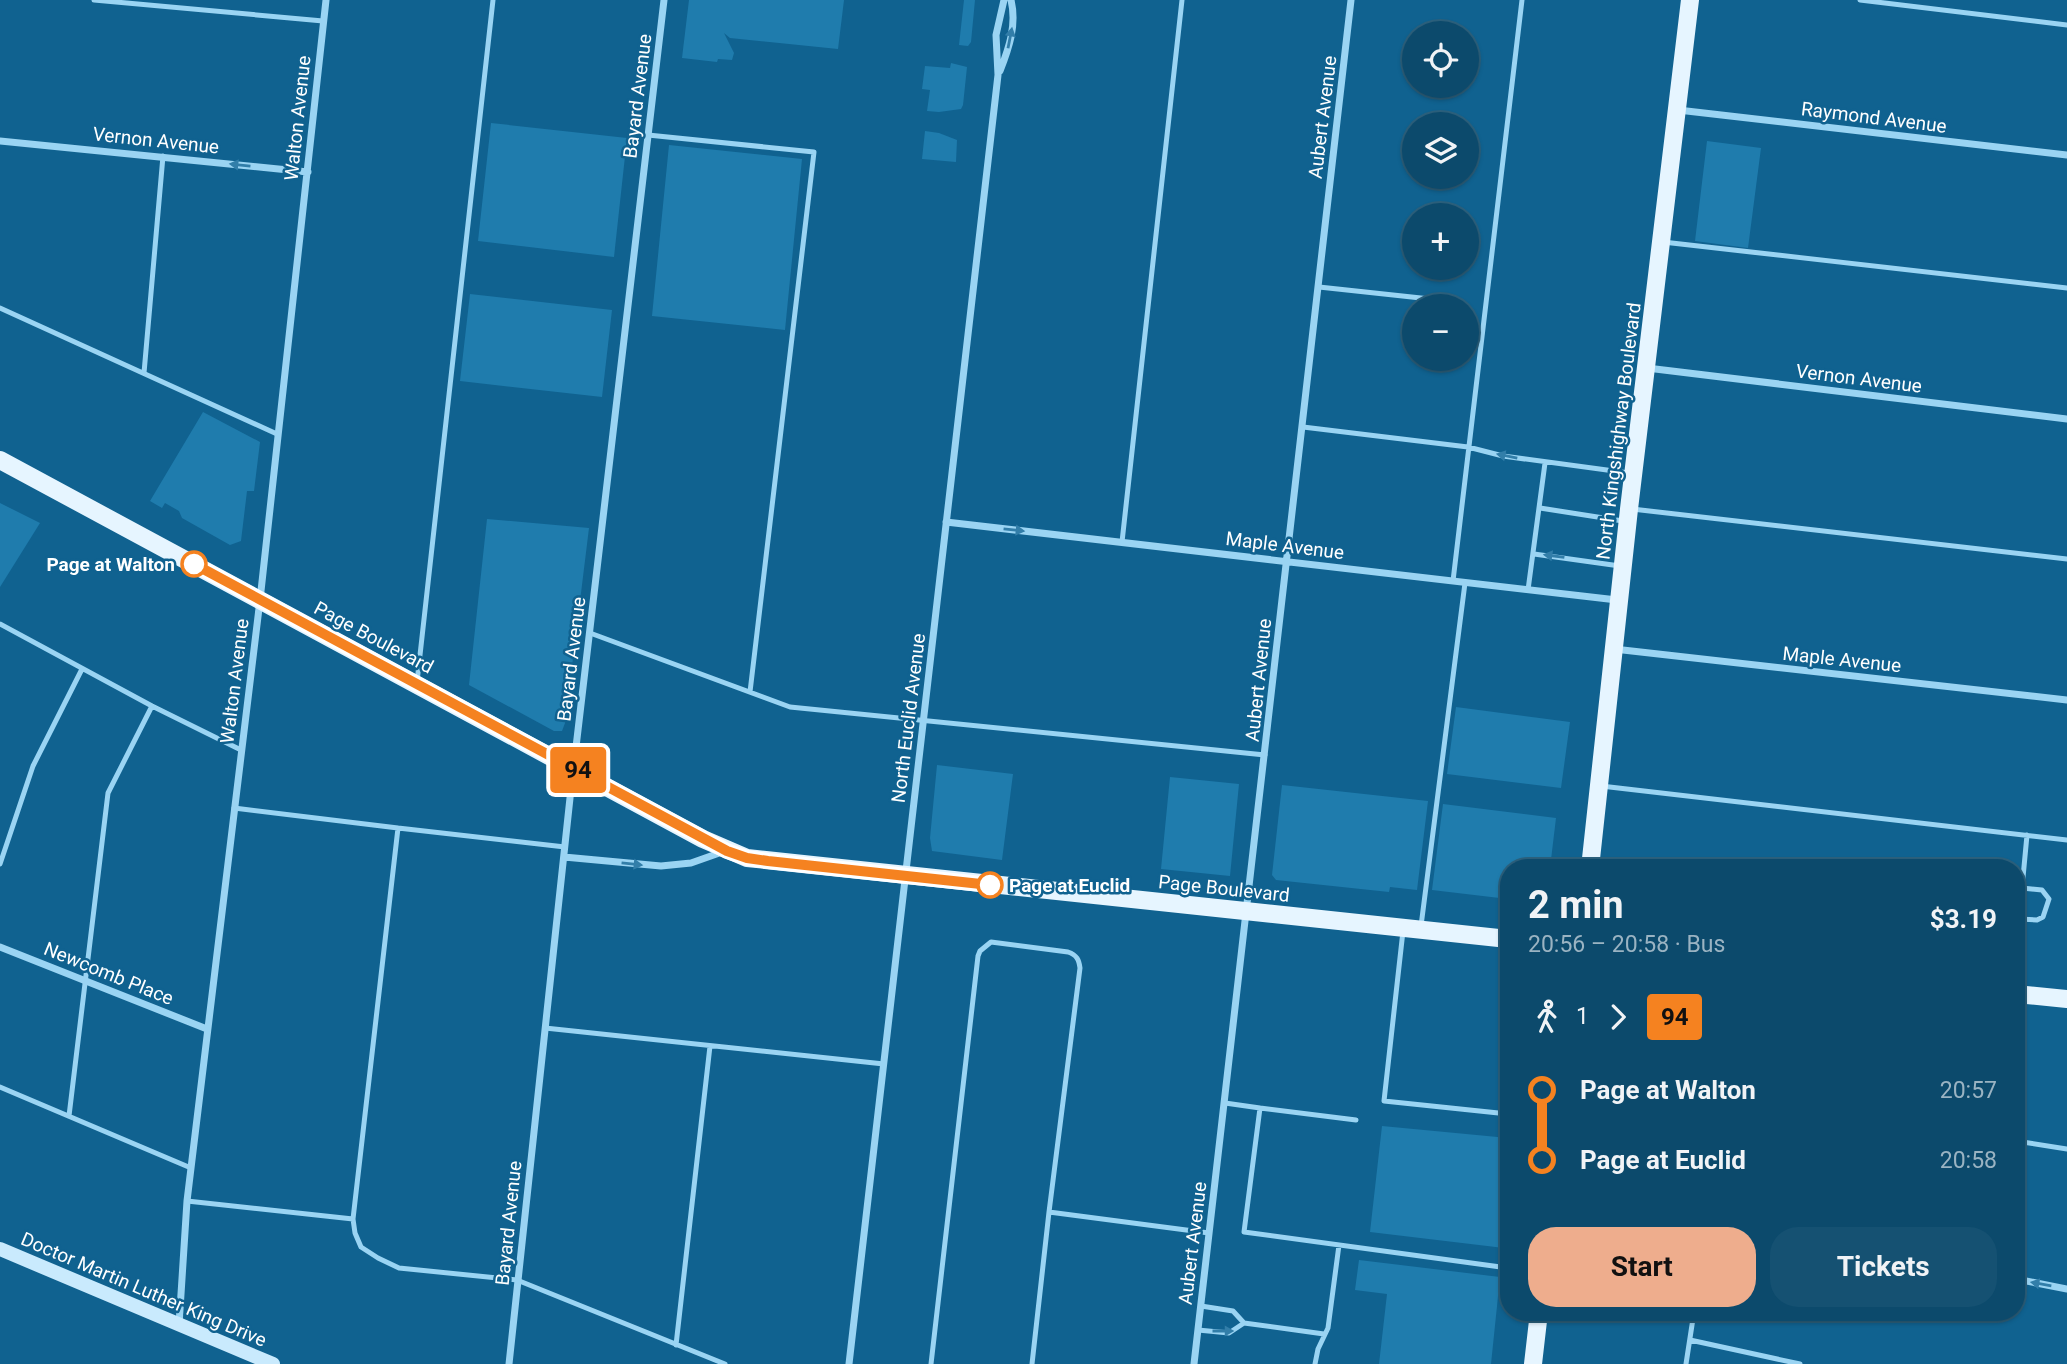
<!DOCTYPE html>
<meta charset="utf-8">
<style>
:root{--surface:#0c4a6c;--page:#155172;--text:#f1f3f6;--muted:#9ab3c2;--line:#2c627f;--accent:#eead8d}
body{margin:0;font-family:Roboto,sans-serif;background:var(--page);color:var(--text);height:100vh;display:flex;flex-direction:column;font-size:26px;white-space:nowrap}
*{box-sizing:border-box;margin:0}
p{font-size:23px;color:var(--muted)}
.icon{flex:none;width:38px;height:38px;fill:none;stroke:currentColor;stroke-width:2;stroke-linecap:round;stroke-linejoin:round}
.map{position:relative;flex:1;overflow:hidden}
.sheet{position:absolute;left:1500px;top:859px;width:525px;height:462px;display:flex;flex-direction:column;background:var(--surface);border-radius:28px;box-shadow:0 2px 5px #0004,0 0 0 2px var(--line)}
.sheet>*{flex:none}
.badge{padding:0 14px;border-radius:5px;font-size:24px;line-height:46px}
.fabs{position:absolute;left:1402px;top:21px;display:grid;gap:14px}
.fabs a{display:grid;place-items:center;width:77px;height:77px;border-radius:50%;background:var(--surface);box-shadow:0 2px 5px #0004,0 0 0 2px var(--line);font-size:35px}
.map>.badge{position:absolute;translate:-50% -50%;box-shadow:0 0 0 4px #fff}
.legs{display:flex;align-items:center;gap:10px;height:77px;padding:0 28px;font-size:23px}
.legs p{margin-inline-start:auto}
.summary{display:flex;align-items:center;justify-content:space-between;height:119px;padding:0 28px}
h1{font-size:38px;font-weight:700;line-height:52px}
.primary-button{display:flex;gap:14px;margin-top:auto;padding:14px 28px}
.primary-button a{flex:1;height:80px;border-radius:28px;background:var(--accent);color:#111;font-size:28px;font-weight:700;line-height:80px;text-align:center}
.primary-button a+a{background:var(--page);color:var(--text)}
ul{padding:0 28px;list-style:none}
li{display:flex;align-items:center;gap:24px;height:70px;font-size:26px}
li i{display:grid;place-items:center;width:10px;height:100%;margin:0 9px;background:currentColor}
li i::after{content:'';width:18px;height:18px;margin:-9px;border:5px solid;border-radius:50%;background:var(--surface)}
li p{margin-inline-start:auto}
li:first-child i{background:linear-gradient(#0000 50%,currentColor 0)}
li:last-child i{background:linear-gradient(currentColor 50%,#0000 0)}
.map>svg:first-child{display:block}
.green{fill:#1f7cad}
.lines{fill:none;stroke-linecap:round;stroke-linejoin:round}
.lane{stroke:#9ad4f3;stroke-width:5}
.street{stroke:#9ad4f3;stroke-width:7}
.secondary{stroke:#c9eafd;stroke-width:14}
.primary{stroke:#e6f5ff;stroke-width:18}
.oneway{fill:#327ea9}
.line-1-casing{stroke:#fff;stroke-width:16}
.line-1{stroke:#f58220;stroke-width:10}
.stop-1-dot{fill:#fff;stroke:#f58220;stroke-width:3.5}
.labels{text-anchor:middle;stroke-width:5;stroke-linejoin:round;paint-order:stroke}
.street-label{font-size:19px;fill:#fff;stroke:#106290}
.stop-label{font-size:19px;font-weight:bold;fill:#fff;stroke:#106290;text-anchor:end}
</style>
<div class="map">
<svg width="2067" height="1364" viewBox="0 0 2067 1364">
<rect width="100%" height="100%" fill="#106290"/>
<!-- green -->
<path class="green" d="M689,0H844L838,49L730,38L724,33L734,53L732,60L718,59L717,62L682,58Z
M964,0H975L971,42L968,46L959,45Z
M951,63L967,67L963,105L961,109L939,112L927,111L930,90L922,89L925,66L950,68Z
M491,123L627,138L614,257L478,241Z
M925,131L939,133L957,140L956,162L922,159Z
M1707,141L1761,148L1748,248L1695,241Z
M669,145L802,159L785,330L652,316Z
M470,294L612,310L602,397L460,381Z
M203,412L260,442L254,491H247L241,541L230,545L182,518L179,511L165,503L162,508L150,501Z
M0,503L40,523L0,587Z
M487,519L589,528L565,723L562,731H554L469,685Z
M1456,707L1570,722L1561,788L1447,774Z
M937,765L1013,774L1002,860L932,851L930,838Z
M1170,777L1239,784L1230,876L1161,869Z
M1282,785L1428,801L1417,890L1390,887L1389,892L1276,880L1272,875Z
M1443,804L1556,818L1550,868H1508V899L1432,890Z
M1382,1126L1508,1138V1212L1504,1248L1370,1232Z
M1359,1260L1500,1277L1491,1364H1379L1387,1294L1355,1290Z"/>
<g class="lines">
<!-- lane -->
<path class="lane" d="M94,0L323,21
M1860,0L2067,25
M648,135L814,152L750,692
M1663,242L2067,288
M1319,287L1458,302
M0,308L277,434
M144,373L163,156
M1303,427L1468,447L1503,456L1629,473
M1540,508L1623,521
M1632,509L2067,559
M1122,542L1182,0
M1534,554L1620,566
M1453,581L1522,0
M1528,590L1545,463
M0,624L152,706L241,750
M590,633L790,707L1265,755
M417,682L493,0
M1601,786L2067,840
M234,808L398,828
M565,847L398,828L353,1219L355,1233L361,1247L378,1258L399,1268L517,1280L725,1364
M0,864L33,766L82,669
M2022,888L2027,835
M1421,926L1465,583
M1403,931L1384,1101L1508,1114
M2016,952L2022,888L2042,890L2049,899L2043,917L2037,920L2019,919
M545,1028L884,1064
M0,1087L191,1168
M1225,1103L1260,1108L1244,1232L1508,1268
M1260,1108L1356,1120
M69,1116L108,793L152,706
M2016,1141L2067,1149
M187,1201L353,1219
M1201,1306L1233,1311L1244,1323L1324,1334
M1198,1330L1229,1333L1244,1323
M1690,1340L1800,1364
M676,1345L710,1046
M931,1364L978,956L980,951L991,942L1068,952C1077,955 1079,960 1080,968L1049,1212
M1032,1364L1049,1212L1209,1233
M1315,1364L1318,1349L1328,1328L1339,1245
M1686,1364L1694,1312"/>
<!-- street -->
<path class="street" d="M1000,71C1009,48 1017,25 1011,0
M1678,110L2067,155
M0,141L308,172
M1647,368L2067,419
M946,522L1617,600
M1614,649L2067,700
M564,857L661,866L691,863L725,851
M0,947L207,1029
M2016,1279L2067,1289
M179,1325L187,1201L260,600L326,0
M509,1364L570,798L664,0
M849,1364L998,75L996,35L1004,0
M1194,1364L1351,0"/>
<!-- secondary -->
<path class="secondary" d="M0,1249L273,1364"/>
<!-- primary -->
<path class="primary" d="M0,460L703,839L747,858L1508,939
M1590,868L1629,509L1690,0
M2016,994L2067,999
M1533,1364L1539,1312"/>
</g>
<!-- one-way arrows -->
<defs><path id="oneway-solid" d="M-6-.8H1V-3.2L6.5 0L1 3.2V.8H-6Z" transform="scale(1.75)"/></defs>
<g class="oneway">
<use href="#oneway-solid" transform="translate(1010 38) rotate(-79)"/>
<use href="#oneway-solid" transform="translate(240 165) rotate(-174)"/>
<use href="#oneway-solid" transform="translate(1507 456) rotate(-169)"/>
<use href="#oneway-solid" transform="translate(1014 530) rotate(6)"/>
<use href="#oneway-solid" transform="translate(1554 556) rotate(-172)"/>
<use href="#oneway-solid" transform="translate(632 864) rotate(6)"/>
<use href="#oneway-solid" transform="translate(2041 1284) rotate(-170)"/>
<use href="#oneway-solid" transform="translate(1223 1331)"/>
</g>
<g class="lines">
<!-- line-1 casing -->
<g class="line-1-casing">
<path id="line-1" d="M194,564L727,851L747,858L768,861L990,885"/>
</g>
<!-- line-1 -->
<use href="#line-1" class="line-1"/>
</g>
<!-- markers -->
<g class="stop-1-dot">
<circle cx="194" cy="564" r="12"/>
<circle cx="990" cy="885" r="12"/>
</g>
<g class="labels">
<!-- street labels -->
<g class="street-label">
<text transform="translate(637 96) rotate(-83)" y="7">Bayard Avenue</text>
<text transform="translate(1322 117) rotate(-83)" y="7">Aubert Avenue</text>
<text transform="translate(1874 117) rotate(7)" y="7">Raymond Avenue</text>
<text transform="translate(297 118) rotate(-84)" y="7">Walton Avenue</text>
<text transform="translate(156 140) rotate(6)" y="7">Vernon Avenue</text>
<text transform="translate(1859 378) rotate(7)" y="7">Vernon Avenue</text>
<text transform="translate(1618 431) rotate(-83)" y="7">North Kingshighway Boulevard</text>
<text transform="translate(1285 545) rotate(7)" y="7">Maple Avenue</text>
<text transform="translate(374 637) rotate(28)" y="7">Page Boulevard</text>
<text transform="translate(571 659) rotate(-83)" y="7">Bayard Avenue</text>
<text transform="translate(1842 659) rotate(6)" y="7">Maple Avenue</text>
<text transform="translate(1258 680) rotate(-84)" y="7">Aubert Avenue</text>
<text transform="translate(234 681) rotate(-83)" y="7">Walton Avenue</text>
<text transform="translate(908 718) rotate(-83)" y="7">North Euclid Avenue</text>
<text transform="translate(1224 888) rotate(6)" y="7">Page Boulevard</text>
<text transform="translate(109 973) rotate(22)" y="7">Newcomb Place</text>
<text transform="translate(508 1223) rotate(-84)" y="7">Bayard Avenue</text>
<text transform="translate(1192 1243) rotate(-83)" y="7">Aubert Avenue</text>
<text transform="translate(144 1289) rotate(23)" y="7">Doctor Martin Luther King Drive</text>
</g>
<!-- stop labels -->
<g class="stop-label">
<text x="175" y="571">Page at Walton</text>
<text x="1009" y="892" text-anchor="start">Page at Euclid</text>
</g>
</g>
</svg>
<div class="fabs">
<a><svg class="icon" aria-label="locate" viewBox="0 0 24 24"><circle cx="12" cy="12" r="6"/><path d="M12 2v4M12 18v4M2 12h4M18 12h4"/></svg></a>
<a><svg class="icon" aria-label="layers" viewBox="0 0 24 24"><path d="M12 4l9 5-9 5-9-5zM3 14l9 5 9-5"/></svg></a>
<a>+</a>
<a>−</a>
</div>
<b class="badge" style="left:578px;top:770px;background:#f58220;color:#111">94</b>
<section class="sheet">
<div class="summary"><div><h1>2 min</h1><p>20:56 – 20:58 · Bus</p></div><b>$3.19</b></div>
<div class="legs"><svg class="icon" aria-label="walk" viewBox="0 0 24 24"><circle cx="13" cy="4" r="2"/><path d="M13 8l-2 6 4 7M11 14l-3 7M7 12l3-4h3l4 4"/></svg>1<svg class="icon" aria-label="forward" viewBox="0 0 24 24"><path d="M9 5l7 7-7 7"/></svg><b class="badge" style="background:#f58220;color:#111">94</b></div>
<ul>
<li><i style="color:#f58220"></i><b>Page at Walton</b><p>20:57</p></li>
<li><i style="color:#f58220"></i><b>Page at Euclid</b><p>20:58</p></li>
</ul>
<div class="primary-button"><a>Start</a><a>Tickets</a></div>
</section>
</div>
